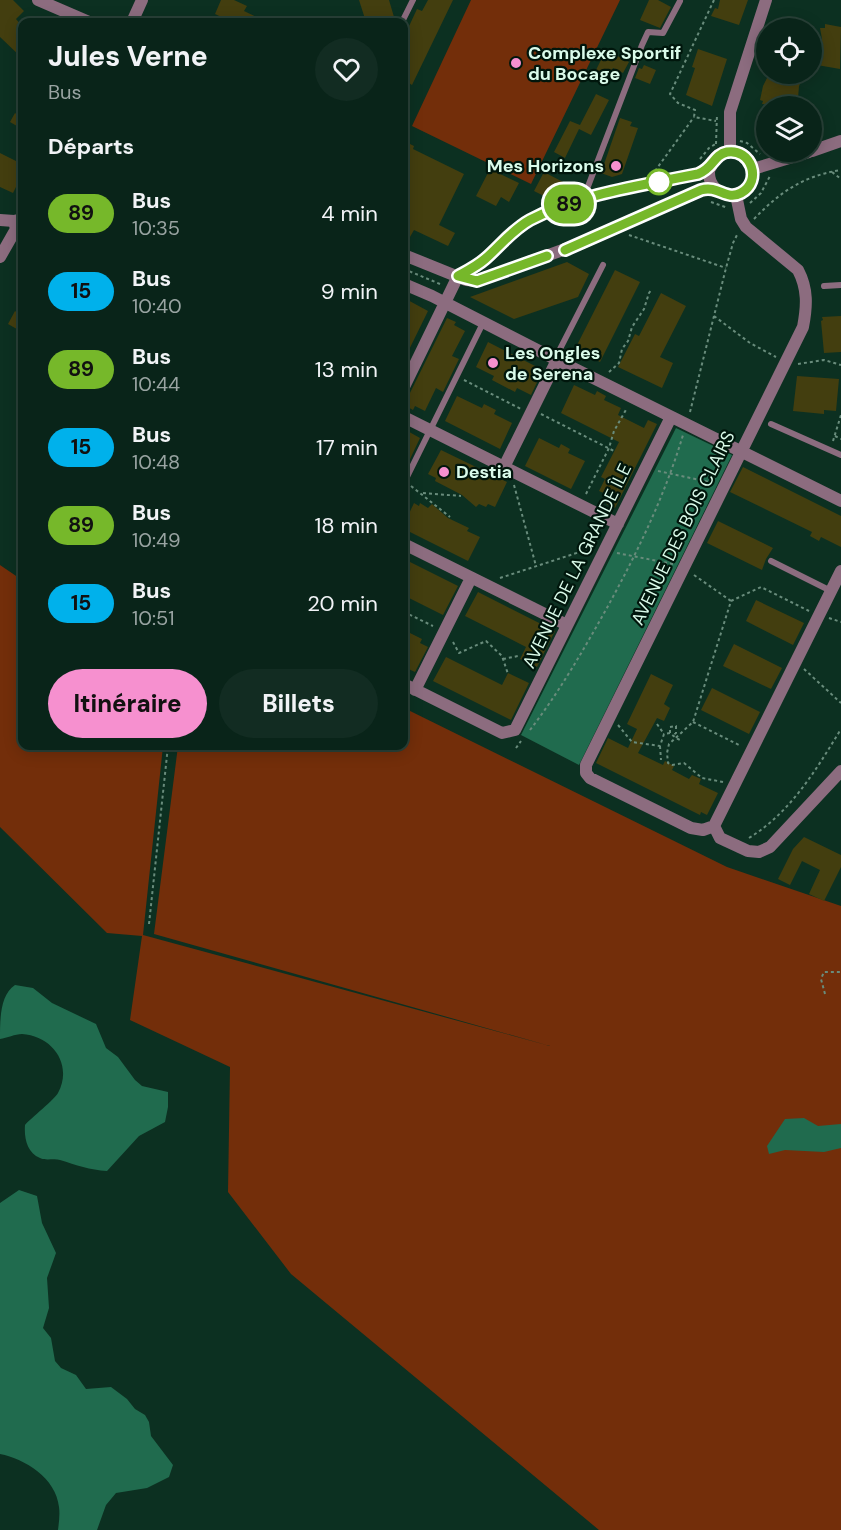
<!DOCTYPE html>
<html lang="fr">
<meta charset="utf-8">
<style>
:root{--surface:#092419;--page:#122c22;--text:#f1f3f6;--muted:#99a4a2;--line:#294138;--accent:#f690cf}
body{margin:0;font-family:"DM Sans",sans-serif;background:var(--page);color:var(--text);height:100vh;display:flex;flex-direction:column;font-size:22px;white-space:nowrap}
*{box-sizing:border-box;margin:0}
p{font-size:20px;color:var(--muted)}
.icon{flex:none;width:33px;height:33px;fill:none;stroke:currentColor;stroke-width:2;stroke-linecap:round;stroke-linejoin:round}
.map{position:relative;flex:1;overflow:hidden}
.panel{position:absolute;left:18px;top:18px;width:390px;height:732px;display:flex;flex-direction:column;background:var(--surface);border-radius:12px;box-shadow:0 3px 15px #0003,0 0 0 2px var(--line)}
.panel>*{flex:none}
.badge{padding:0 12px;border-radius:20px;font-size:21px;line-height:39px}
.buttons{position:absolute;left:756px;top:18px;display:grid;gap:12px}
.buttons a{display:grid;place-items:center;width:66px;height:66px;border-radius:50%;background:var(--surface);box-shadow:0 3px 15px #0003,0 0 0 2px var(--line);font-size:30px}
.map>.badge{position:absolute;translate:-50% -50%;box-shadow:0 0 0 3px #fff}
h2{padding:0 30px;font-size:22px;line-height:54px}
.round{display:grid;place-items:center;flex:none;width:63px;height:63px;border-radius:32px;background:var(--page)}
.overview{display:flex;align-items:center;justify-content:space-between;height:102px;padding:0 30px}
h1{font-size:28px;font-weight:800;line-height:45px}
.primary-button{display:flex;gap:12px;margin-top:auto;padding:12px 30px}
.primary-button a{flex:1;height:69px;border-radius:36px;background:var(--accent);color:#111;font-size:24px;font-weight:800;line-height:69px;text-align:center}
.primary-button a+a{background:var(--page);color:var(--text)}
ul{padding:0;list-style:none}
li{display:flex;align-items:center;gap:18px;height:78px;padding:0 30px}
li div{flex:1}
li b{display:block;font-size:22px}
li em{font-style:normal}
li .badge{min-width:66px;font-weight:700;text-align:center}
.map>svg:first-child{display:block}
.green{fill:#732e0a}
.water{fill:#206b4e}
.building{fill:#433e0f}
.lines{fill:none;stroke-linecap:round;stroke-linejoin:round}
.path{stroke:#698c7c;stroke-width:2;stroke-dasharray:3 3;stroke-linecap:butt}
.service{stroke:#8c6c7f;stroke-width:6}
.minor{stroke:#8c6c7f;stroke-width:12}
.tertiary{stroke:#8c6c7f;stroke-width:12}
.line-casing{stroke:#fff;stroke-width:14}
.line{stroke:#76b82a;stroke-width:9}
.poi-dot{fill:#f690cf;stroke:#00160c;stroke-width:2}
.stop-dot{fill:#fff;stroke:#76b82a;stroke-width:3}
.labels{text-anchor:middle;stroke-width:4.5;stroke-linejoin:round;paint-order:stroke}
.poi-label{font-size:18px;font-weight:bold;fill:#dafbea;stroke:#00160c;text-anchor:start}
.street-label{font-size:18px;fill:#dafbea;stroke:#00160c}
</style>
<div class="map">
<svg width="841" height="1530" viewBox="0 0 841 1530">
<rect width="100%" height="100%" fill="#0c3021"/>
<!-- green -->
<path class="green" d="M471,0H620L531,184L412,126Z
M0,565L22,580V746H163L143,935L550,1046L154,934L178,746H404V708L727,867L841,906V1530H599L291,1274L228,1192L230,1067L130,1020L142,936L107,933L0,827Z"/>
<!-- water -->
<path class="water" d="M676,428L732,455L579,765L521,735Z
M15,985L33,988L52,1003L96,1024L106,1048L118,1057L135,1080L142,1086L168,1092V1107L165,1122L139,1136L107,1171C90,1170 76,1165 60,1160C54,1158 46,1161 40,1158C27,1153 24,1138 25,1125C31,1118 55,1099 58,1093C73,1065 53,1036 22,1034C15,1034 7,1038 0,1039C0,1019 0,995 15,985Z
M804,1118L818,1126L841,1124V1148L824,1152L785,1150L769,1154L767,1146L785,1119Z
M19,1190L37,1196L42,1223L56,1253L47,1278L49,1308L43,1328L51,1338L55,1361L61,1368L76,1375L86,1389L111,1387L127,1399L135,1409L145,1415L149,1422L151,1436L173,1465L169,1477L147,1488L116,1493L106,1505L97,1530H58C59,1522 60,1514 59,1507C56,1478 25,1459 0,1454V1203Z"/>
<!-- building -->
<path class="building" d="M0,0H13L24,11L16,19L22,26V58L0,37Z
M221,0H234L247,6L244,11L267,22H232L215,14Z
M359,0H389L394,17L376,22H366Z
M428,0H453L412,85L404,80V37L417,9L422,11Z
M649,0H658L671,7L660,28L640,20Z
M720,0H748L739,25L711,16L715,8L718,9Z
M825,24L841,27L840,69L817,65L822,48L819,47L822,39L820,28H825Z
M698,49L727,59L712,106L686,95L695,68L692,67Z
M606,50L629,62L623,73L613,68L607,80L594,74Z
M644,65L656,70L650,84L635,78L639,68L642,69Z
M769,74H805L799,86L798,98H795V106L762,104L763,101L760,100L763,86Z
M596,94L609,100L591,135L579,129L565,158L554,152L570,121L580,125Z
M15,113L22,118V129L10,122Z
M620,118L632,122L630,126L638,128L622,174L612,177L601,173Z
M404,141L414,146L413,149L464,174L439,225L455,233L448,246L414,230L410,237L404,234Z
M0,153L22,164V190L16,187L13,193L0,187Z
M490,169L519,183L509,202L501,197L496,206L476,196Z
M544,172L563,182L559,190L554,187L548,198L534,191Z
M567,262L589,274L578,297L514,319L470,297Z
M615,270L640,282L600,362L575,349Z
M661,293L686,306L660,357L673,363L662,388L618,367L635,334L639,336Z
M404,298L428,311L404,360Z
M15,311L22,316V332L8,324Z
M841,316V352L824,353L821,321L823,320L822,317Z
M447,318L456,322L454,325L465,331L452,356L459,359L443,392L436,388L425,411L415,406L413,410L404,405Z
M488,342L543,370L531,395L517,388L515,392L492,380L494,376L476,367Z
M797,376L839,379L836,411L824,410V414L793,411Z
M574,385L595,395L597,391L606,396L604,400L621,408L618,415L644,428L648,420L657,424L615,508L606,504L610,496L599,491L605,479L601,477L619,442L561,413Z
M457,396L482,408L484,404L496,410L494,414L512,423L500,449L445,421Z
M404,429L420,438L404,472Z
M539,438L559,448L561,444L570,449L568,453L585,461L571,489L525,466Z
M441,450L507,482L495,507L488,504L486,507L479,504L476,507L462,495L435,481L436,478L428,474Z
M743,467L841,516V547L821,537L819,541L810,536L812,532L730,492Z
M414,503L419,506L420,503L428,508L432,504L448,518L469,528L467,531L480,537L468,561L404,529V524Z
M718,521L773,548L766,559L762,570L707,543Z
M404,559L458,586L443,615L405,596L407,593L404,591Z
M478,592L555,631L537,667L520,659L526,647L465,616Z
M756,600L804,623L793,645L746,621Z
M408,632L422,639L420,643L428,647L415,672L404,667V641Z
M734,644L782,668L771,689L723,666Z
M446,657L502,685L508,673L529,683L511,720L433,681Z
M651,674L673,685L664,704L670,708L664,721L657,718L638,753L663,765L665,761L674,766L672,770L689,779L692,775L701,779L699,784L718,793L707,815L701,812L700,815L596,763L608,738L628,748L637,729L627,724Z
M712,688L760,712L749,734L701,710Z
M804,837L841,855V867L824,901L809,894L820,870L802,861L790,885L778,879L793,849Z"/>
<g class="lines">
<!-- path -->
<path class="path" d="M714,0L670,94L678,103L695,110L694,117L716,121
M740,141L747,143L760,154
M716,144L717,114
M700,159L709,148L717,143
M655,171L694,117
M832,172L841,179
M711,202L728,208
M750,203L761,193L770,176
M754,219C780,192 803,176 841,170
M629,235L726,268
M404,269L440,284
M714,316L750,343L776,357
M798,364L824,360L841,365
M609,372L619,363L622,349L628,341L632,327L644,309L649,293L652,289
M464,380L521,409
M690,412L726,268L733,243L737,235
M541,414L614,451
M835,436L841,439
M833,441L841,415
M658,471L714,483
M514,485L536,566
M411,486L450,517
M423,493L461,496
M586,494L609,448L614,431L627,408
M617,553L673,564
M694,575L731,601
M500,578L592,548
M404,612L433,626
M829,618L841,622
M453,642L459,653L486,641L502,656L508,674
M503,659L518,656
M804,669L841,703
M693,722L741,746
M657,724L664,734
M618,725L632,742L660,746L664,734L670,733L676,738L682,741
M530,730C560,691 584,649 608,606C638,551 665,495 683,435
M670,733V727L676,726V733L673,735
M660,746L661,760
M516,748L521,741
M723,782L702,778L684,763L672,765L668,763L667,753L669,744L693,722L731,601L761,587L809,611
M749,838C791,812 816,770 841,729
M149,924L168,746
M825,994L821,979L824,972H841"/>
<!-- service -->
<path class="service" d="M402,22L413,0
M587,198V189L642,45L648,32L663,33L680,1
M824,286L841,285
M557,360L560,349L603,265
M771,424L841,455
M404,483L483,323
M771,561L831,591"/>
<!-- minor -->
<path class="minor" d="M38,0L89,22
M730,152V112L766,0
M736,195L741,219L746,227L798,270C808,289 807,306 803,327L586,765V773L590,778L691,828L703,830L714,826L841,571
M0,257L16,229L14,221
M404,284L432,296L557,360L841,501
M404,387L458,276
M404,417L618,524
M504,467L557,360
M404,544L567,625
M404,684L502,733L515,730L671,417
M415,690L471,578
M714,826L720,838L748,851L759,852L770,847L841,771"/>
<!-- tertiary -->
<path class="tertiary" d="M132,22L142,0
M812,151L841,141
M709 173a22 22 0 1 1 44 0a22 22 0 1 1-44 0Z
M753,169L809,152
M0,220L14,221L22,219
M404,255L466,280L477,281L582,243L701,190L716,189
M458,276C467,271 477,266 485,259C500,246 512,230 530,220C580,193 642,186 698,174L711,167"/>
</g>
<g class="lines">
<!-- line casing -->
<g class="line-casing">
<path id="line" d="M547,256L477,281L458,276C467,271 477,266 485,259C500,246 512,230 530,220C579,194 644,185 698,174C714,168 713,155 727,152C751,148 763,181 741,193C726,201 719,185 701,190L565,250"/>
</g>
<!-- line -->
<use href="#line" class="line"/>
</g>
<!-- markers -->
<g class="poi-dot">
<circle cx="516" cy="63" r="6"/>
<circle cx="616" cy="166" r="6"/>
<circle cx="493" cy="363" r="6"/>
<circle cx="444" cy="472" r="6"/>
</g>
<circle class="stop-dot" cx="659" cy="182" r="12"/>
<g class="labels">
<!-- poi labels -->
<g class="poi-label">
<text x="528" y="59">Complexe Sportif<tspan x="528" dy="21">du Bocage</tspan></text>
<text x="604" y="172" text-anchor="end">Mes Horizons</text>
<text x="505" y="359">Les Ongles<tspan x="505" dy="21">de Serena</tspan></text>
<text x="456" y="478">Destia</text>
</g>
<!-- street labels -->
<g class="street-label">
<text transform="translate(683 528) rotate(-64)" y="6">AVENUE DES BOIS CLAIRS</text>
<text transform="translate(577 566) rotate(-64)" y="6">AVENUE DE LA GRANDE ÎLE</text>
</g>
</g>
</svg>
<div class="buttons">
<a><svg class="icon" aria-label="locate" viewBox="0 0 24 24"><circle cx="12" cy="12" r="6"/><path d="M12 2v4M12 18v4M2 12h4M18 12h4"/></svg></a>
<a><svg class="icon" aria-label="layers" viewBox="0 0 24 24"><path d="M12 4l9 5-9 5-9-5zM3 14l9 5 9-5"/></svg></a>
</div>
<b class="badge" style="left:569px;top:204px;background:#76b82a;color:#111">89</b>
<section class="panel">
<div class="overview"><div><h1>Jules Verne</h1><p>Bus</p></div><a class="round"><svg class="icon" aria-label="heart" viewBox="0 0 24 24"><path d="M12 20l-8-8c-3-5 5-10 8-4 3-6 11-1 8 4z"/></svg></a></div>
<h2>Départs</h2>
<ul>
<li><span class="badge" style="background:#76b82a;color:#111">89</span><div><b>Bus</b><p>10:35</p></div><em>4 min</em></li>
<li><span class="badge" style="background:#00b1eb;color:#111">15</span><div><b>Bus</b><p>10:40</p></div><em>9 min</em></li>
<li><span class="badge" style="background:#76b82a;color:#111">89</span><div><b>Bus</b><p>10:44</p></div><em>13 min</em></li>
<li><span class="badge" style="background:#00b1eb;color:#111">15</span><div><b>Bus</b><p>10:48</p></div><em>17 min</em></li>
<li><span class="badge" style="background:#76b82a;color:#111">89</span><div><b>Bus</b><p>10:49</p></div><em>18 min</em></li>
<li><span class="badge" style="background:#00b1eb;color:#111">15</span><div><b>Bus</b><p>10:51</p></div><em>20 min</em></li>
</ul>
<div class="primary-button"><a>Itinéraire</a><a>Billets</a></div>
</section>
</div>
